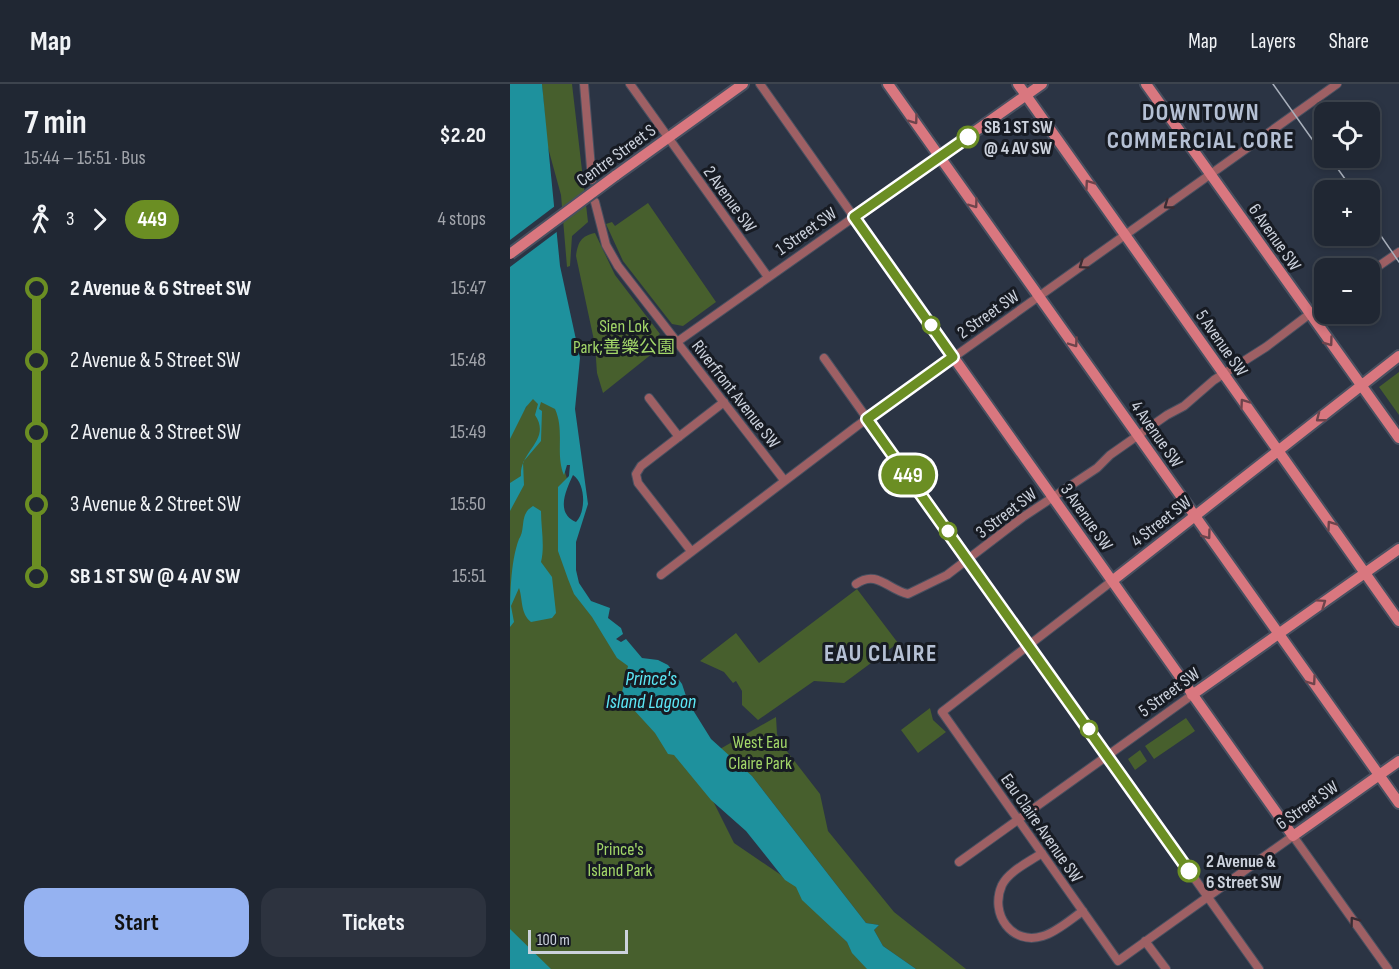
<!DOCTYPE html>
<meta charset="utf-8">
<style>
:root{--surface:#202733;--page:#2d333f;--text:#f1f3f6;--muted:#a2a5ac;--line:#3d444e;--accent:#95b2f1}
body{margin:0;font-family:"Sofia Sans Condensed","Noto Sans SC",sans-serif;background:var(--page);color:var(--text);height:100vh;display:flex;flex-direction:column;font-size:22px;white-space:nowrap}
*{box-sizing:border-box;margin:0}
p{font-size:20px;color:var(--muted)}
.icon{flex:none;width:33px;height:33px;fill:none;stroke:currentColor;stroke-width:2;stroke-linecap:round;stroke-linejoin:round}
.map{position:relative;flex:1;overflow:hidden}
.side{display:flex;flex-direction:column;background:var(--surface);width:510px}
.side>*{flex:none}
.badge{padding:0 12px;border-radius:20px;font-size:21px;line-height:39px}
.buttons{position:absolute;left:804px;top:18px;display:grid;gap:12px}
.buttons a{display:grid;place-items:center;width:66px;height:66px;border-radius:12px;background:var(--surface);box-shadow:0 3px 9px #0003,0 0 0 2px var(--line);font-size:30px}
.scale{position:absolute;left:18px;bottom:15px;width:100px;box-sizing:border-box;padding-left:6px;border:3px solid #ccd2dd;border-top:0;font-size:16px;line-height:21px;white-space:nowrap;color:#ccd2dd;-webkit-text-stroke:4px #171b23;paint-order:stroke}
.map>.badge{position:absolute;translate:-50% -50%;box-shadow:0 0 0 3px #fff}
.legs{display:flex;align-items:center;gap:9px;height:66px;padding:0 24px;font-size:20px}
.legs p{margin-inline-start:auto}
.headline{display:flex;align-items:center;justify-content:space-between;height:102px;padding:0 24px}
h1{font-size:33px;font-weight:700;line-height:45px}
.cta{display:flex;gap:12px;margin-top:auto;padding:12px 24px}
.cta a{flex:1;height:69px;border-radius:18px;background:var(--accent);color:#111;font-size:24px;font-weight:700;line-height:69px;text-align:center}
.cta a+a{background:var(--page);color:var(--text)}
ul{padding:0 24px;list-style:none}
li{display:flex;align-items:center;gap:21px;height:72px;font-size:22px}
li i{display:grid;place-items:center;width:9px;height:100%;margin:0 8px;background:currentColor}
li i::after{content:'';width:15px;height:15px;margin:-8px;border:4px solid;border-radius:50%;background:var(--surface)}
li p{margin-inline-start:auto}
li:first-child i{background:linear-gradient(#0000 50%,currentColor 0)}
li:last-child i{background:linear-gradient(currentColor 50%,#0000 0)}
header{display:flex;align-items:center;gap:36px;box-sizing:border-box;height:84px;padding:0 30px;background:var(--surface);border-bottom:2px solid var(--line)}
header strong{font-size:28px}
nav{display:flex;gap:33px;margin-inline-start:auto;font-size:21px}
main{display:flex;flex:1;min-height:0}
.map>svg:first-child{display:block}
.green{fill:#475f2d}
.water{fill:#1e919d;fill-rule:evenodd}
.pier{fill:#2b3444}
.lines{fill:none;stroke-linecap:round;stroke-linejoin:round}
.street-casing{stroke:#485060;stroke-width:10}
.secondary-casing{stroke:#485060;stroke-width:14}
.street{stroke:#9e6064;stroke-width:8}
.secondary{stroke:#d9777f;stroke-width:10}
.tram{stroke:#a9b0bc;stroke-width:1.5}
.secondary-bridge-casing{stroke:#485060;stroke-width:14;stroke-linecap:butt}
.secondary-bridge{stroke:#d9777f;stroke-width:10}
.oneway{stroke:#6e444c}
.oneway2{stroke:#392c33}
.line-1-casing{stroke:#fff;stroke-width:14}
.line-1{stroke:#6b8e23;stroke-width:9}
.stop-1-dot{fill:#fff;stroke:#6b8e23;stroke-width:3}
.labels{text-anchor:middle;stroke-width:6;stroke-linejoin:round;paint-order:stroke}
.stop-label{font-size:18px;font-weight:bold;fill:#ccd2dd;stroke:#171b23;text-anchor:start}
.street-label{font-size:18px;fill:#ccd2dd;stroke:#171b23}
.park-label{font-size:18px;fill:#a2d668;stroke:#171b23}
.water-label{font-size:20px;font-style:italic;fill:#5de8f7;stroke:#171b23}
.district-label{font-size:24px;font-weight:bold;letter-spacing:1.5px;fill:#b5c0d4;stroke:#171b23}
</style>
<header>
<strong>Map</strong>
<nav><a>Map</a><a>Layers</a><a>Share</a></nav>
</header>
<main>
<section class="side">
<div class="headline"><div><h1>7 min</h1><p>15:44 – 15:51 · Bus</p></div><b>$2.20</b></div>
<div class="legs"><svg class="icon" aria-label="walk" viewBox="0 0 24 24"><circle cx="13" cy="4" r="2"/><path d="M13 8l-2 6 4 7M11 14l-3 7M7 12l3-4h3l4 4"/></svg>3<svg class="icon" aria-label="forward" viewBox="0 0 24 24"><path d="M9 5l7 7-7 7"/></svg><b class="badge" style="background:#6b8e23;color:#fff">449</b><p>4 stops</p></div>
<ul>
<li><i style="color:#6b8e23"></i><b>2 Avenue &amp; 6 Street SW</b><p>15:47</p></li>
<li><i style="color:#6b8e23"></i><span>2 Avenue &amp; 5 Street SW</span><p>15:48</p></li>
<li><i style="color:#6b8e23"></i><span>2 Avenue &amp; 3 Street SW</span><p>15:49</p></li>
<li><i style="color:#6b8e23"></i><span>3 Avenue &amp; 2 Street SW</span><p>15:50</p></li>
<li><i style="color:#6b8e23"></i><b>SB 1 ST SW @ 4 AV SW</b><p>15:51</p></li>
</ul>
<div class="cta"><a>Start</a><a>Tickets</a></div>
</section>
<div class="map">
<svg width="889" height="885" viewBox="0 0 889 885">
<rect width="100%" height="100%" fill="#2b3444"/>
<!-- green -->
<path class="green" d="M32,0H62L78,138L62,152L60,182L57,183L51,111L37,60Z
M138,119L206,218L173,242L162,240L113,177L96,140L102,138L105,142Z
M85,149L105,191L150,250L146,254L148,265L93,309L87,289L85,261L66,172C68,158 71,152 85,149Z
M889,288V331L869,303Z
M23,312L47,324L51,335V375L58,398L51,414L59,494L117,575L199,709L224,759L287,802L294,815L337,858L341,866L358,885H35L0,849V349Z
M347,505L388,559L334,599L304,597L248,636L232,621V607L226,597L223,599L214,588L190,577L226,549L249,579Z
M420,624L423,636L436,648L408,669L391,646Z
M266,633L267,650L272,661L310,710L318,747L384,828L456,885H406L373,862L364,846L369,841L356,839L242,692L210,665Z
M676,634L685,647L644,675L635,662Z
M630,666L637,677L625,686L618,675Z"/>
<!-- water -->
<path class="water" d="M0,0H32L50,182L70,274L65,325L78,420L66,458V486L69,499L81,517L100,524L98,534L111,544L113,550L106,555L111,558L116,555L132,574L148,576L158,581L172,600L178,618L201,655L242,692L356,839L369,841L364,846L373,862L406,885H357L342,869L337,858L292,816L286,803L275,796L236,747L201,716L164,671L158,670L145,649L113,614L112,608L118,582L107,574L82,533L64,510L58,495L48,467V403L59,392L60,381H57L54,391C45,370 55,347 45,325L31,318L29,325L32,327L31,357L13,378L14,401L0,427V399L11,392C9,367 42,356 25,331L28,320L23,315L16,323L0,355ZM63,391C76,400 76,428 66,438C45,429 56,406 63,391Z
M23,422L31,427C31,444 35,462 31,478L42,493L46,529L42,534L21,538C10,529 13,515 9,504L1,522L4,538L0,543C0,514 0,479 9,455C16,445 9,430 23,422Z
M0,845L41,885H0Z"/>
<!-- pier -->
<path class="pier" d="M45,122L48,147L0,183V156Z"/>
<g class="lines">
<!-- street casing -->
<g class="street-casing">
<path id="street" d="M74,0L82,96
M120,0L258,193
M85,118L96,161L108,182L274,396
M860,188L889,168
M167,258L344,133L250,0
M314,274L749,885
M139,314L169,353
M181,467L128,399L126,390L131,382L214,318
M151,491L347,342L827,0
M602,497L432,628L608,877L783,752L878,885
M346,500C367,485 378,506 398,510L437,491L513,433L587,384L600,371L657,331L674,322L704,296L756,263L814,219
M532,769C519,778 499,787 492,801C479,830 502,862 533,852C547,848 561,835 573,827
M449,778L682,611
M635,857L656,885"/>
</g>
<!-- secondary casing -->
<g class="secondary-casing">
<path id="secondary" d="M378,0L889,719
M508,0L889,537
M532,0L344,133L783,752L889,677
M636,0L889,354
M105,92L233,0
M602,497L889,272
M682,611L889,465"/>
</g>
<!-- street -->
<use href="#street" class="street"/>
<!-- secondary -->
<use href="#secondary" class="secondary"/>
<!-- tram -->
<path class="tram" d="M763,0L814,72
M820,74L843,106
M860,136L889,178"/>
<!-- secondary-bridge casing -->
<g class="secondary-bridge-casing">
<path id="secondary-bridge" d="M0,170L105,92"/>
</g>
<!-- secondary-bridge -->
<use href="#secondary-bridge" class="secondary-bridge"/>
</g>
<!-- one-way arrows -->
<defs><path id="oneway-chevron" d="M-2-3.5L2.5 0L-2 3.5" fill="none" stroke-width="1.6" stroke-linecap="round" stroke-linejoin="round" transform="scale(1.5)"/></defs>
<g class="oneway">
<use href="#oneway-chevron" transform="translate(404 36) rotate(54)"/>
<use href="#oneway-chevron" transform="translate(579 100) rotate(-125)"/>
<use href="#oneway-chevron" transform="translate(464 120) rotate(54)"/>
<use href="#oneway-chevron" transform="translate(819 258) rotate(54)"/>
<use href="#oneway-chevron" transform="translate(564 259) rotate(55)"/>
<use href="#oneway-chevron" transform="translate(734 319) rotate(-125)"/>
<use href="#oneway-chevron" transform="translate(810 334) rotate(142)"/>
<use href="#oneway-chevron" transform="translate(821 441) rotate(-125)"/>
<use href="#oneway-chevron" transform="translate(697 451) rotate(54)"/>
<use href="#oneway-chevron" transform="translate(812 519) rotate(-35)"/>
<use href="#oneway-chevron" transform="translate(802 597) rotate(55)"/>
</g>
<g class="oneway2">
<use href="#oneway-chevron" transform="translate(658 121) rotate(144)"/>
<use href="#oneway-chevron" transform="translate(573 181) rotate(145)"/>
<use href="#oneway-chevron" transform="translate(844 837) rotate(-126)"/>
</g>
<g class="lines">
<!-- line-1 casing -->
<g class="line-1-casing">
<path id="line-1" d="M458,53L344,133L443,273L357,335L679,787"/>
</g>
<!-- line-1 -->
<use href="#line-1" class="line-1"/>
</g>
<!-- markers -->
<g class="stop-1-dot">
<circle cx="458" cy="53" r="10"/>
<circle cx="421" cy="241" r="8"/>
<circle cx="438" cy="447" r="8"/>
<circle cx="579" cy="645" r="8"/>
<circle cx="679" cy="787" r="10"/>
</g>
<g class="labels">
<!-- stop labels -->
<g class="stop-label">
<text x="474" y="49">SB 1 ST SW<tspan x="474" dy="21">@ 4 AV SW</tspan></text>
<text x="696" y="783">2 Avenue &amp;<tspan x="696" dy="21">6 Street SW</tspan></text>
</g>
<!-- street labels -->
<g class="street-label">
<text transform="translate(106 71) rotate(-36)" y="6">Centre Street S</text>
<text transform="translate(220 115) rotate(54)" y="6">2 Avenue SW</text>
<text transform="translate(296 147) rotate(-35)" y="6">1 Street SW</text>
<text transform="translate(765 153) rotate(55)" y="6">6 Avenue SW</text>
<text transform="translate(478 230) rotate(-35)" y="6">2 Street SW</text>
<text transform="translate(712 259) rotate(55)" y="6">5 Avenue SW</text>
<text transform="translate(226 310) rotate(52)" y="6">Riverfront Avenue SW</text>
<text transform="translate(647 350) rotate(55)" y="6">4 Avenue SW</text>
<text transform="translate(496 429) rotate(-37)" y="6">3 Street SW</text>
<text transform="translate(577 433) rotate(55)" y="6">3 Avenue SW</text>
<text transform="translate(651 437) rotate(-38)" y="6">4 Street SW</text>
<text transform="translate(659 608) rotate(-36)" y="6">5 Street SW</text>
<text transform="translate(797 721) rotate(-35)" y="6">6 Street SW</text>
<text transform="translate(532 744) rotate(55)" y="6">Eau Claire Avenue SW</text>
</g>
<!-- park labels -->
<g class="park-label">
<text x="114" y="248">Sien Lok<tspan x="114" dy="21">Park;善樂公園</tspan></text>
<text x="250" y="664">West Eau<tspan x="250" dy="21">Claire Park</tspan></text>
<text x="110" y="771">Prince's<tspan x="110" dy="21">Island Park</tspan></text>
</g>
<!-- water labels -->
<g class="water-label">
<text x="141" y="601">Prince's<tspan x="141" dy="23">Island Lagoon</tspan></text>
</g>
<!-- district labels -->
<g class="district-label">
<text x="691" y="36">DOWNTOWN<tspan x="691" dy="28">COMMERCIAL CORE</tspan></text>
<text x="371" y="577">EAU CLAIRE</text>
</g>
</g>
</svg>
<div class="buttons">
<a><svg class="icon" aria-label="locate" viewBox="0 0 24 24"><circle cx="12" cy="12" r="6"/><path d="M12 2v4M12 18v4M2 12h4M18 12h4"/></svg></a>
<a>+</a>
<a>−</a>
</div>
<div class="scale">100 m</div>
<b class="badge" style="left:398px;top:391px;background:#6b8e23;color:#fff">449</b>
</div>
</main>
